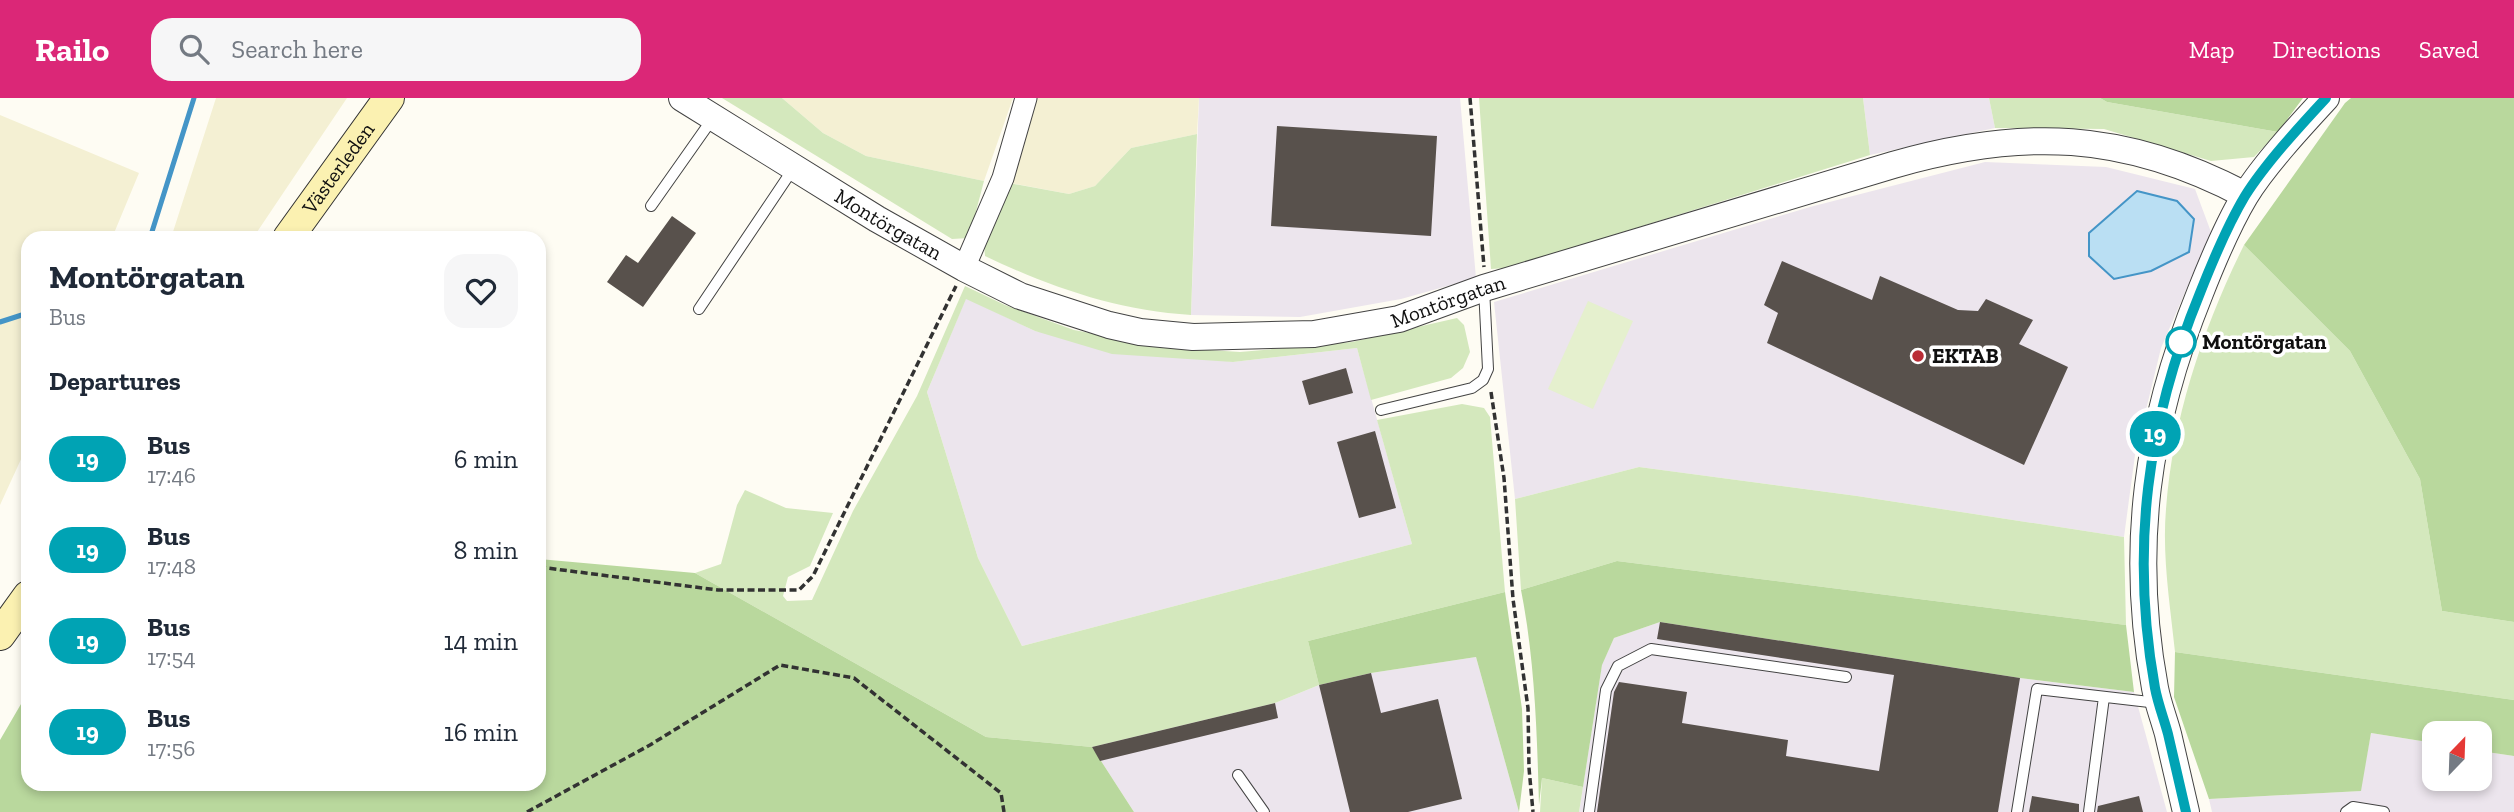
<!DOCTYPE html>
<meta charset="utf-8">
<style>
:root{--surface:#fff;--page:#f6f6f7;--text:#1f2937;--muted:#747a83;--accent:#db2777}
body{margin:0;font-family:"Zilla Slab",serif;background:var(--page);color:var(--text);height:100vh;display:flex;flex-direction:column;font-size:26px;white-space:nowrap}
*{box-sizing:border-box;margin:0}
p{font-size:23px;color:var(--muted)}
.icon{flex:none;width:38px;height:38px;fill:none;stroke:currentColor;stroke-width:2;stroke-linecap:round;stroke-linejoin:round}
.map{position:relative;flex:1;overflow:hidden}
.sheet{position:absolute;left:21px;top:133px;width:525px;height:560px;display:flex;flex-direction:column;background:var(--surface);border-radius:21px;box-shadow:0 4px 10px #0003}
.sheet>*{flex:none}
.badge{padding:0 14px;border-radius:23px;font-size:24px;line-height:46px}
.needle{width:46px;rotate:23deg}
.fabs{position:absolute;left:2422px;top:623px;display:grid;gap:14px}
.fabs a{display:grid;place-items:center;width:70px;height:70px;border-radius:14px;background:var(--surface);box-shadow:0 4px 10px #0003;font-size:35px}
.map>.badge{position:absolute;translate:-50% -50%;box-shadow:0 0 0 4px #fff}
h2{padding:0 28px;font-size:26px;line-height:63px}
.round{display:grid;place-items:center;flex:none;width:74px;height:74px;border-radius:21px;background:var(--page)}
.head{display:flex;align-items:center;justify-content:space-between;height:119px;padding:0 28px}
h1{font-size:33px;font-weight:700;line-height:52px}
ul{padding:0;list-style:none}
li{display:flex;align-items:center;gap:21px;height:91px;padding:0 28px}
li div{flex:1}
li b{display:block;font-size:26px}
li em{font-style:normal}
li .badge{min-width:77px;font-weight:700;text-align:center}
header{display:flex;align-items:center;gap:42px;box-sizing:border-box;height:98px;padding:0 35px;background:var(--accent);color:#fff}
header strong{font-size:33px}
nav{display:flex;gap:38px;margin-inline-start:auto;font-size:24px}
.search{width:490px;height:63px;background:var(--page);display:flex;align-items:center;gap:18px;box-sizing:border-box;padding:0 24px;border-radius:21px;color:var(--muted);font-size:26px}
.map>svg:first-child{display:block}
.industrial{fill:#ece5ed}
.farmland{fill:#f4f0d3}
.green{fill:#d4e8bd}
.forest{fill:#b9d89d}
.pitch{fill:#e5f0ce}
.water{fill:#badff3;stroke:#4495c7;stroke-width:2}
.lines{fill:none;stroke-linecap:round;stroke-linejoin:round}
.stream{stroke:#4495c7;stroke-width:5}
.building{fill:#58514c}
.service-casing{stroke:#434343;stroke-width:12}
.minor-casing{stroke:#434343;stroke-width:23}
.tertiary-casing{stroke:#434343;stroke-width:28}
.secondary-casing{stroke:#323232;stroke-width:32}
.path{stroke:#323232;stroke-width:3.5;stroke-dasharray:7 3.5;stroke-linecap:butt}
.service{stroke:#fff;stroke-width:10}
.minor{stroke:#fff;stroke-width:21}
.tertiary{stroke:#fff;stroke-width:26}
.secondary{stroke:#fbf1b1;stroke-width:30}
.line-casing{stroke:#fff;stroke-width:16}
.line{stroke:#00a3b4;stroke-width:10}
.stop-dot{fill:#fff;stroke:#00a3b4;stroke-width:3.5}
.poi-dot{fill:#ba2d36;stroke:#fff;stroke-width:2.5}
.labels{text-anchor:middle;stroke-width:7;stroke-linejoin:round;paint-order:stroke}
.street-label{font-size:21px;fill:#101010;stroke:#fff}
.stop-label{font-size:21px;font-weight:bold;fill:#101010;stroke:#fff;text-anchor:start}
.poi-label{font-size:21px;font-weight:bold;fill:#101010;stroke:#fff;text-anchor:start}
</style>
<header>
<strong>Railo</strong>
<div class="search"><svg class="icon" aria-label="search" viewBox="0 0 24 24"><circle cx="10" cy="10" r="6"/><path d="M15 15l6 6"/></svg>Search here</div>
<nav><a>Map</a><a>Directions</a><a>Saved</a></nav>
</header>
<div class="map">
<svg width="2514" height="714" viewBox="0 0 2514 714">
<rect width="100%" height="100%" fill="#fefcf3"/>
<!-- industrial -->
<path class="industrial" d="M1199,0H1460L1476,180L1401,201L1300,219L1191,217Z
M1863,0H1989L1995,30L1870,57Z
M1985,64L2106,69L2195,91L2211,134L2161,250L2135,357L2124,439L1857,398L1639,369L1515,401L1494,204L1810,109Z
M966,200L1035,233L1233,264L1357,250L1412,446L1022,548L978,460L927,294Z
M1660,524L2020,580L2134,594L2167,714H1579L1602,566L1614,540Z
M1476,559L1519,714H1134L1092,649L1275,605L1319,587L1371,575Z
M2371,635L2434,645V681H2480V653L2514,658V714H2212L2209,701L2360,693Z"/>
<!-- farmland -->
<path class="farmland" d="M216,0H347L253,140H171Z
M782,0H1013L984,83L866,58L823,35Z
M1033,0H1199L1197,36L1131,50L1095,88L1069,96L1010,85Z
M0,17L139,75L112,140H28V346L0,407Z"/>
<!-- green -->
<path class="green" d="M722,0H782L823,35L866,58L984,83L969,140L952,141Z
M1479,0H1863L1870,57L1508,170L1491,171Z
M1989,0H2100L2107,4L2278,34L2254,59L2211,63L2104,31L1995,30Z
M1197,36L1191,217C1118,213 1050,189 985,158L984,145L1009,85L1069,96L1095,88L1131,50Z
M2244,147L2350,253L2420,381L2442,513L2514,524V602L2175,554C2170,506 2162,458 2166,411C2173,318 2203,230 2244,147Z
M965,188L1005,207L1074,232L1163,249L1240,254L1352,244L1457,220L1464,227L1470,254L1463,270L1451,280L1371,302L1357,250L1233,264L1112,256L1035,233L966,201L927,294L978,460L1022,548L1412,446L1377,322L1462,306L1484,310L1490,319L1505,494L1308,543L1319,587L1275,605L1092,649L986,639L695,475L721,466L737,407L745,392L786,410L833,415L810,468L788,479L783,498L787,503L812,502L853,413L917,298Z
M1639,369L1857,398L2124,439L2126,527L1617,463L1521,492L1515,401Z
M1542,680L1583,689L1579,714H1540Z"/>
<!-- forest -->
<path class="forest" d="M2100,0H2303L2278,34L2107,4Z
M2351,0H2514V524L2442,513L2420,381L2350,253L2244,147L2345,5Z
M539,461L695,475L986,639L1092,649L1134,714H0V642L28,594V686H539Z
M1617,463L2126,527L2134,594L2020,580L1660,524L1614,540L1602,567L1583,689L1542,680L1539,707C1537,635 1535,563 1521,492Z
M1505,494L1522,611L1524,673L1519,714L1476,559L1371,575L1319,587L1308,543Z
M2175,554L2514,602V658L2480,653V635H2434V645L2371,635L2361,693L2209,701L2174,599Z"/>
<!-- pitch -->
<path class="pitch" d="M1588,203L1633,223L1593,311L1548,291Z"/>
<!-- water -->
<path class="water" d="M2137,93L2177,103L2194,121L2189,154L2151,173L2114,181L2089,158V135Z"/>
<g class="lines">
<!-- stream -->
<path class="stream" d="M150,140L194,0
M0,224L28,215"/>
</g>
<!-- building -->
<path class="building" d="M1277,28L1437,38L1431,138L1271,128Z
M672,118L696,135L643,209L607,184L626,157L638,165Z
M1782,163L1872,202L1880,178L1958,212L1978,213L1986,201L2033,222L2019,246L2068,269L2024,367L1767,245L1778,215L1764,207Z
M1346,270L1353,295L1309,307L1302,283Z
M1375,333L1396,410L1359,420L1337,344Z
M1660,524L2020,580L1998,714H1597L1614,594L1619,584L1687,594L1682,625L1788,642L1786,658L1879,673L1894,577L1657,541Z
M1371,575L1381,615L1438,601L1462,701L1408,714H1350L1319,587Z
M1275,605L1278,620L1100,663L1092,649Z
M2032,698L2079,706V714H2029Z
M2139,698L2143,714H2097L2098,708Z"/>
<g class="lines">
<!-- service casing -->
<g class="service-casing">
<path id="service" d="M651,108L713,20
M699,211L793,71
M1381,312L1472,290L1483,282L1488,271L1484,190
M1238,677L1264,714
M1589,714L1606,592L1618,568L1651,551L1846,579
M2017,714L2037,591L2158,605
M2089,714L2104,599
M2346,714L2353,709L2384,714"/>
</g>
<!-- minor casing -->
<g class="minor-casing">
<path id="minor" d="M964,170L1003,80L1026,0"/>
</g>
<!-- tertiary casing -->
<g class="tertiary-casing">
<g id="tertiary">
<path id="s1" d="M682,0L877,121L964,170L1020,198L1109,227L1140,234L1193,239L1314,236L1399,221L1484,190L1893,67C2022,30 2124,33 2245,97"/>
<path d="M2186,714C2180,688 2174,662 2168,636C2164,621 2158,606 2155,590C2129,450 2147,326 2200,195C2213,162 2227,128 2245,98C2264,67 2301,27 2326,0"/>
</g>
</g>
<!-- secondary casing -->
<g class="secondary-casing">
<g id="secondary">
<path id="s2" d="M288,140L389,0"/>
<path d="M0,537L28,498"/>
</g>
</g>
<!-- path -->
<path class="path" d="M1470,0L1484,169
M1491,294L1504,380L1513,501L1528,610L1529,670L1533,714
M539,469L718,492H799L813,478L956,188
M527,714L650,647L780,567L854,580L1001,695L1004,714"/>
<!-- service -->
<use href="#service" class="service"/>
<!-- minor -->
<use href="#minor" class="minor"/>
<!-- tertiary -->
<use href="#tertiary" class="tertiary"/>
<!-- secondary -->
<use href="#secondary" class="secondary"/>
</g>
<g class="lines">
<!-- line casing -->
<g class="line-casing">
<path id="line" d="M2186,714C2180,688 2174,662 2168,636C2164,621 2158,606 2155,590C2130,451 2147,324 2200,195C2213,162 2227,128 2245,98C2265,66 2300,28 2326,0"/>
</g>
<!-- line -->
<use href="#line" class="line"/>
</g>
<!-- markers -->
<circle class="stop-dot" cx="2181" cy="244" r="14"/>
<circle class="poi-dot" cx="1918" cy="258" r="7"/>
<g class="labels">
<!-- street labels -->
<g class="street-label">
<text dy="7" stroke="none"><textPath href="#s2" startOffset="86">Västerleden</textPath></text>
<text dy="7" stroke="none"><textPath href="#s1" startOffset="242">Montörgatan</textPath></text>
<text dy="7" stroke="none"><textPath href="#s1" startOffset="830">Montörgatan</textPath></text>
</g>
<!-- stop labels -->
<g class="stop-label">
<text x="2202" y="251">Montörgatan</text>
</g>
<!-- poi labels -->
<g class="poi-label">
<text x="1932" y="265">EKTAB</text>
</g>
</g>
</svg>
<div class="fabs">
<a><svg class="needle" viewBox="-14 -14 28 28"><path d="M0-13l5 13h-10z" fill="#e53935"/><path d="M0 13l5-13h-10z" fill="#747a83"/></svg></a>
</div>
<b class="badge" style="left:2155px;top:336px;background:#00a3b4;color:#fff">19</b>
<section class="sheet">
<div class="head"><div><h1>Montörgatan</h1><p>Bus</p></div><a class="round"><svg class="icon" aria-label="heart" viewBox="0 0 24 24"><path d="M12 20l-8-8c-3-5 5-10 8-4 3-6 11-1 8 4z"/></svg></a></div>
<h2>Departures</h2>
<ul>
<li><span class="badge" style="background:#00a3b4;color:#fff">19</span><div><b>Bus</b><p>17:46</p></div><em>6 min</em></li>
<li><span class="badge" style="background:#00a3b4;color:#fff">19</span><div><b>Bus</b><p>17:48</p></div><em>8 min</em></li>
<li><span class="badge" style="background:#00a3b4;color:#fff">19</span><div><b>Bus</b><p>17:54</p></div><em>14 min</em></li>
<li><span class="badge" style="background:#00a3b4;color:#fff">19</span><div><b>Bus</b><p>17:56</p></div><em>16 min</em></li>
</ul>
</section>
</div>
